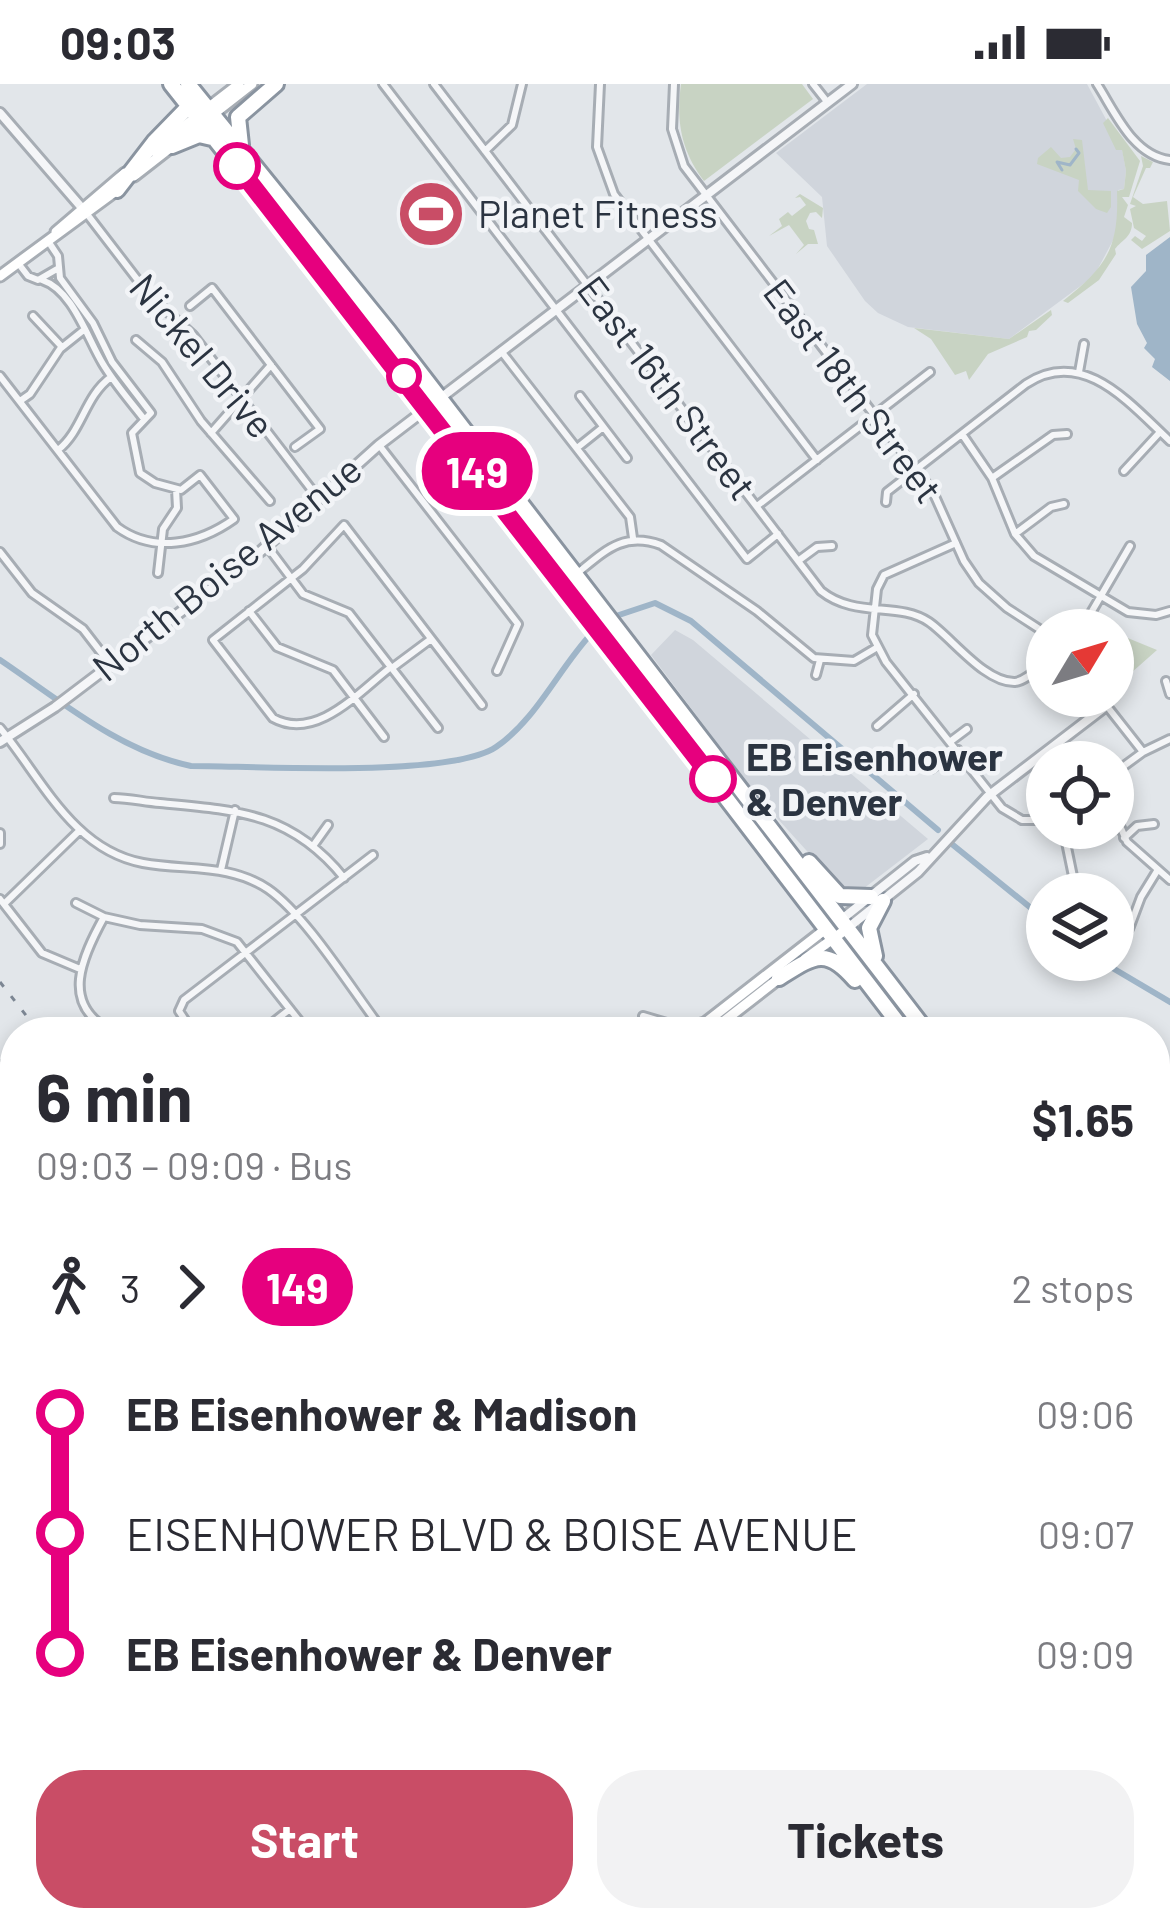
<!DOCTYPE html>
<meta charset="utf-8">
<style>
:root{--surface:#fff;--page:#f2f2f3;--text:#2b2b33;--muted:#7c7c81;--accent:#c94d66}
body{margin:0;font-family:Barlow,sans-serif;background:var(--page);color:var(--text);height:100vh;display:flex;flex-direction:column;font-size:45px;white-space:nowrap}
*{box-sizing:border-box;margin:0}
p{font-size:39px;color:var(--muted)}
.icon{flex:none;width:66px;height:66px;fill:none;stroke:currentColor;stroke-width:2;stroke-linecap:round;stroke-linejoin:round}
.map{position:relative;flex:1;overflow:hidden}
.sheet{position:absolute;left:0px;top:933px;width:1170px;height:915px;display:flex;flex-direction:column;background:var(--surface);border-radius:48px 48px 0 0;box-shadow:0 6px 18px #0003}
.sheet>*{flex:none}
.badge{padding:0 24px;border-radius:39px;font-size:42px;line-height:78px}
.needle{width:78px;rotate:52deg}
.buttons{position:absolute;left:1026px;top:525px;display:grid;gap:24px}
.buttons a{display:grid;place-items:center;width:108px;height:108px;border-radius:50%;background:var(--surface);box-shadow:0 6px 18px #0003;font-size:60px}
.map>.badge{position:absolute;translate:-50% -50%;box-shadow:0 0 0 6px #fff}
.legs{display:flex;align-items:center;gap:18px;height:132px;padding:0 36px;font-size:39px}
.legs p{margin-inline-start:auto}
.summary{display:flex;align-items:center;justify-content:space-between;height:204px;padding:0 36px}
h1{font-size:66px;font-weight:700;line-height:90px}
.primary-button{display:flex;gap:24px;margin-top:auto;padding:24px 36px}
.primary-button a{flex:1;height:138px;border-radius:48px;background:var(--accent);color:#fff;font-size:48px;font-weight:700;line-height:138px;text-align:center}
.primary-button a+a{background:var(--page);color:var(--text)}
ul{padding:0 36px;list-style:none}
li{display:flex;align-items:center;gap:42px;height:120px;font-size:45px}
li i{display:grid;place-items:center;width:18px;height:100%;margin:0 15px;background:currentColor}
li i::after{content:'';width:30px;height:30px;margin:-15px;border:9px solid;border-radius:50%;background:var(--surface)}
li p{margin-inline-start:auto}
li:first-child i{background:linear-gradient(#0000 50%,currentColor 0)}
li:last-child i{background:linear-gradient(currentColor 50%,#0000 0)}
.status{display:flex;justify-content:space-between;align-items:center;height:84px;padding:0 60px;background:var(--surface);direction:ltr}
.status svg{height:33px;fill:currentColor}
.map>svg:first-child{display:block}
.built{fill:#d0d5dc}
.green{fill:#c8d3c3}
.water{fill:#9fb5c8}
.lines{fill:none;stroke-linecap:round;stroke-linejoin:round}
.stream{stroke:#9fb5c8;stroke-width:3}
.canal{stroke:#9fb5c8;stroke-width:6}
.minor-casing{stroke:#a7adb4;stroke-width:12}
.tertiary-casing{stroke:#a7adb4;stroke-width:14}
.secondary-casing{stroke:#a7adb4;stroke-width:15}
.trunk-casing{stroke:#8a94a0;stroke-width:20}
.minor{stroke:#f5f6f8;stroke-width:6}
.tertiary{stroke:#f5f6f8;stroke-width:8}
.secondary{stroke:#fff;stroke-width:9}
.trunk{stroke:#fff;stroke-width:14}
.rail{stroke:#7c8693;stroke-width:3;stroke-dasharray:6 12;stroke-linecap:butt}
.line-1-casing{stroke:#fff;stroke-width:27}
.line-1{stroke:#e6007e;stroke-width:18}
.stop-1-dot{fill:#fff;stroke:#e6007e;stroke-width:6}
.labels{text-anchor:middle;stroke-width:9;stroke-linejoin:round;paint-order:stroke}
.poi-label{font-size:39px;fill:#2b3441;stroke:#f2f4f7;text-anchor:start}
.street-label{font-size:39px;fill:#2b3441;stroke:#f2f4f7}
.stop-label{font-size:39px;font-weight:bold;fill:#2b3441;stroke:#f2f4f7;text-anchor:start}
</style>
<div class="status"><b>09:03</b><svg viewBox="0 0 49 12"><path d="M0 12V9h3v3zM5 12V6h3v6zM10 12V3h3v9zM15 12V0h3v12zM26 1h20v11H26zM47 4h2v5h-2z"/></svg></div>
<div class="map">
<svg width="1170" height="1847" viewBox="0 0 1170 1847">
<rect width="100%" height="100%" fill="#e2e6ea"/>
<!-- built -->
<path class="built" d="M867,0H1087L1122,65L1126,87L1124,105L1118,106V147L1094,192L1009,255L908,243L878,229L865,217L827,162L822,113L776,69Z
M675,546L693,556L928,755L859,808L845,809L758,713L651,571Z
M0,1114L15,1135V1304L0,1285Z"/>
<!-- green -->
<path class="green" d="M681,0H802L813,15L704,97C681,66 676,38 681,0Z
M1108,34L1140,77L1129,113H1122L1128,121L1124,133L1132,139C1132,153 1122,156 1115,165L1116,170L1099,196L1068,219L1063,217C1107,182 1119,164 1117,107L1124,105L1126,87L1122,66H1116L1103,39Z
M1073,55L1082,56L1088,106L1111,107V123L1107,129L1096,125L1078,107L1079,96L1037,80L1038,74L1051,63L1061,74L1070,73L1076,65Z
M1141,72L1153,78L1150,84H1146L1133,113L1143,120L1167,117L1170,147L1142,165L1131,156L1135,152L1142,157L1146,152L1134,144L1130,125L1136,122L1130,120L1143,82Z
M800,110L823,124L822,134L816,128L810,129L806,137L809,145L814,146L818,160H808L796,170L804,161L789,141L769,152L782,142L779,135L788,128L792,132L806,121L800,113L795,114Z
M1051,226L1052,231L1036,246L1029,247L1027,253L988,270L969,296L966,287L955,291L931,255L914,244L1009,255Z
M1113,548L1157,566L1113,605Z
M1155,1487L1170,1506V1560L1155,1571Z"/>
<!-- water -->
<path class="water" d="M1170,153V297L1152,283L1155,275L1144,264L1147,259L1137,240L1131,203L1146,187V171Z"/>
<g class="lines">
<!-- stream -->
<path class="stream" d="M1062,86L1057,78L1070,81L1079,69L1076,65"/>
<!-- canal -->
<path class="canal" d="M616,532L655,519L691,537L938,746
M0,576C61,617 119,667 191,682C255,682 450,694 496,663C537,635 559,584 592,549
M953,761L1047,837
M1099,876L1170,918
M0,1795L15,1799
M80,1833L100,1841L138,1847"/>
<!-- minor casing -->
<g class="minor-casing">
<path id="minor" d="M383,0L747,475L778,450
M434,0L821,507C856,535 898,517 929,538C952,554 985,599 1015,598C1026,597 1039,583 1047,577
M600,0L597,63L614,110L817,376
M674,0L672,45L684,82L933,408L964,477L979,499L1007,524L1047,550
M813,0L828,19
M1097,0C1115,28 1133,72 1170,76
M485,67L512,41L522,0
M87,130L150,212L193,251L318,414
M18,179L28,192L38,196L57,185
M42,196C73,206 87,254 103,280C115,300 130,317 144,335
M190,222L212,204L320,345L295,363
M33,232L62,263
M136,256L162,278L201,337L270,417
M501,267L630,433L633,454
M1079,288L1084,260
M0,292L117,443C154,470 199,460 234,435L200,391L181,406L155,399L140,389L132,349L151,329L112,278L93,239L60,194L58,172L48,157
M580,312L627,374
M20,317L30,310L60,265L85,245
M211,349L271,281
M962,350L992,394L1015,450L1034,472L1128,528L1156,531L1170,527
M379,361L518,540L497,587
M577,364L602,344
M58,366C83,346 84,313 111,293
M1124,387L1160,348
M992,394L1053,351L1067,350
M886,418L887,408L1026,300C1083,262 1130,320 1170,357
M757,422L930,288
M1015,450L1051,423L1064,420
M956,459L884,491L877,505L872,551L886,578L1002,724L1022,736H1047
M267,462L303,510L349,529L438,644
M0,468L32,509L83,545L110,580
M798,477L817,463L832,462
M158,489L163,445L177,424L176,405
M575,491C604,468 622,447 661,461L757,527L814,574L854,577L876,564
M249,527L277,563L333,586L384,653
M1081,546L1130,462
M391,583C360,607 316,658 273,634L213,556L303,485L344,441L482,621
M392,584L431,555
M816,591L820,576
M1166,597L1170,610
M1099,612L1143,668
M877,642L914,610
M0,644C42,695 73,766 143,779C187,787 229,779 268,805C307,832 353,908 384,948
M951,657L967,645
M931,685L958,666
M1113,690L1143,668L1170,655
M114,714C130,714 144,718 160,719C237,726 292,729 344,794
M1113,726L1127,758L1170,796
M1063,744L1075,802
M0,749V760
M1124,754L1137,742L1154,740
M313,762L328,741
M221,786L235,726
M0,815L42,869L80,885
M76,819L104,833L140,841L202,845L237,858L308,948
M4,820L79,747
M104,833C82,873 60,920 110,946
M1129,845L1141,813L1157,787
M643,932L677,942
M645,935L653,948
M193,948L179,927L184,916L373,771
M261,948L290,925
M0,981L5,990L0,996
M1155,1455L1170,1443
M1155,1470L1170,1458
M15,1547L11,1550L15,1556
M0,1600L15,1588
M0,1638L12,1651L0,1659
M1155,1649L1170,1660
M0,1748L15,1752
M0,1816L15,1820
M35,1833L46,1847
M445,1833L482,1847
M646,1833L657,1847
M799,1833L810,1847
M882,1847L924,1833"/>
</g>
<!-- tertiary casing -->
<g class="tertiary-casing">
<path id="tertiary" d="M0,29L82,124
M0,658L55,623L261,467L379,361L852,0
M842,835L915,777L927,773
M849,843L918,788L987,713L1106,622"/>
</g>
<!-- secondary casing -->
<g class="secondary-casing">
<path id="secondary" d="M152,67L239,0
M134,92L252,0
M56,148L125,89
M0,192L121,103
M805,875L848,844
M684,945L705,939L827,844
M663,948L675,943L684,945
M710,948L782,892
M0,1490L15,1479"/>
</g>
<!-- trunk casing -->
<g class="trunk-casing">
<path id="trunk" d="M171,0L428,324L905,948
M188,0L389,248L927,948
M241,61L238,33L276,0
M172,62L199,51L216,55
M117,106L154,58L191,20
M809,778L840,812L871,813
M875,872L869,844L883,817
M779,894C814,872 826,862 855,896
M1155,1244L1170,1264
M1155,1276L1170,1295"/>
</g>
<!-- minor -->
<use href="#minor" class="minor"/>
<!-- tertiary -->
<use href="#tertiary" class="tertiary"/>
<!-- secondary -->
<use href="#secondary" class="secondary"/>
<!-- trunk -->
<use href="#trunk" class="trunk"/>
<!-- rail -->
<path class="rail" d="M0,898L39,948
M724,1833L735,1847"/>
</g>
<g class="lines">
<!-- line-1 casing -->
<g class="line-1-casing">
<path id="line-1" d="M237,82L713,695"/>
</g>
<!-- line-1 -->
<use href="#line-1" class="line-1"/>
</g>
<!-- icons -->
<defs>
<g id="stadium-disc" transform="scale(3.45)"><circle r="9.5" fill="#c94d66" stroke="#f2f4f7"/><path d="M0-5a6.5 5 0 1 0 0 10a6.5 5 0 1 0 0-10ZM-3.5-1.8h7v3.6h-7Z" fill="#fff"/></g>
</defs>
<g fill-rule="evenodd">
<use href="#stadium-disc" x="431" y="130"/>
</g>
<!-- markers -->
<g class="stop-1-dot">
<circle cx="237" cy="82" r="21"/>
<circle cx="404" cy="292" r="15"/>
<circle cx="713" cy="695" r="21"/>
</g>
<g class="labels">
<!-- poi labels -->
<g class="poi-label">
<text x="478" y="144">Planet Fitness</text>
</g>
<!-- street labels -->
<g class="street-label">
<text transform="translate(202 272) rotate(50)" y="14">Nickel Drive</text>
<text transform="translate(667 304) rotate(53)" y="14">East 16th Street</text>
<text transform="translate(853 307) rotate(53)" y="14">East 18th Street</text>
<text transform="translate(227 484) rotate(-39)" y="14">North Boise Avenue</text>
</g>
<!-- stop labels -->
<g class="stop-label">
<text x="746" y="687">EB Eisenhower<tspan x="746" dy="45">&amp; Denver</tspan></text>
</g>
</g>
</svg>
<div class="buttons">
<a><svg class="needle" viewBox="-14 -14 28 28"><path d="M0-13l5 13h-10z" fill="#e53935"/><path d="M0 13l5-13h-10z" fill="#7c7c81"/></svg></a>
<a><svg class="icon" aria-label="locate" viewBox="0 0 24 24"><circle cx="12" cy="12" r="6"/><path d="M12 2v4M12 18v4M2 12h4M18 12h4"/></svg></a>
<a><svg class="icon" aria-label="layers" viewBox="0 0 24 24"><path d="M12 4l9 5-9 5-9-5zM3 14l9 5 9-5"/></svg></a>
</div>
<b class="badge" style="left:477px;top:387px;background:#e6007e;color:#fff">149</b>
<section class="sheet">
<div class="summary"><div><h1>6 min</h1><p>09:03 – 09:09 · Bus</p></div><b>$1.65</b></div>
<div class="legs"><svg class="icon" aria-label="walk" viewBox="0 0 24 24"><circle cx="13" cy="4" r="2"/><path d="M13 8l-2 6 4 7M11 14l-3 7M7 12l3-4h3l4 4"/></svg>3<svg class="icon" aria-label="forward" viewBox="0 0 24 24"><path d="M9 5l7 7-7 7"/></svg><b class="badge" style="background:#e6007e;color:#fff">149</b><p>2 stops</p></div>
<ul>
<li><i style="color:#e6007e"></i><b>EB Eisenhower &amp; Madison</b><p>09:06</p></li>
<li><i style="color:#e6007e"></i><span>EISENHOWER BLVD &amp; BOISE AVENUE</span><p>09:07</p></li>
<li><i style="color:#e6007e"></i><b>EB Eisenhower &amp; Denver</b><p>09:09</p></li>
</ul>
<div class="primary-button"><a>Start</a><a>Tickets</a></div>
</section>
</div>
